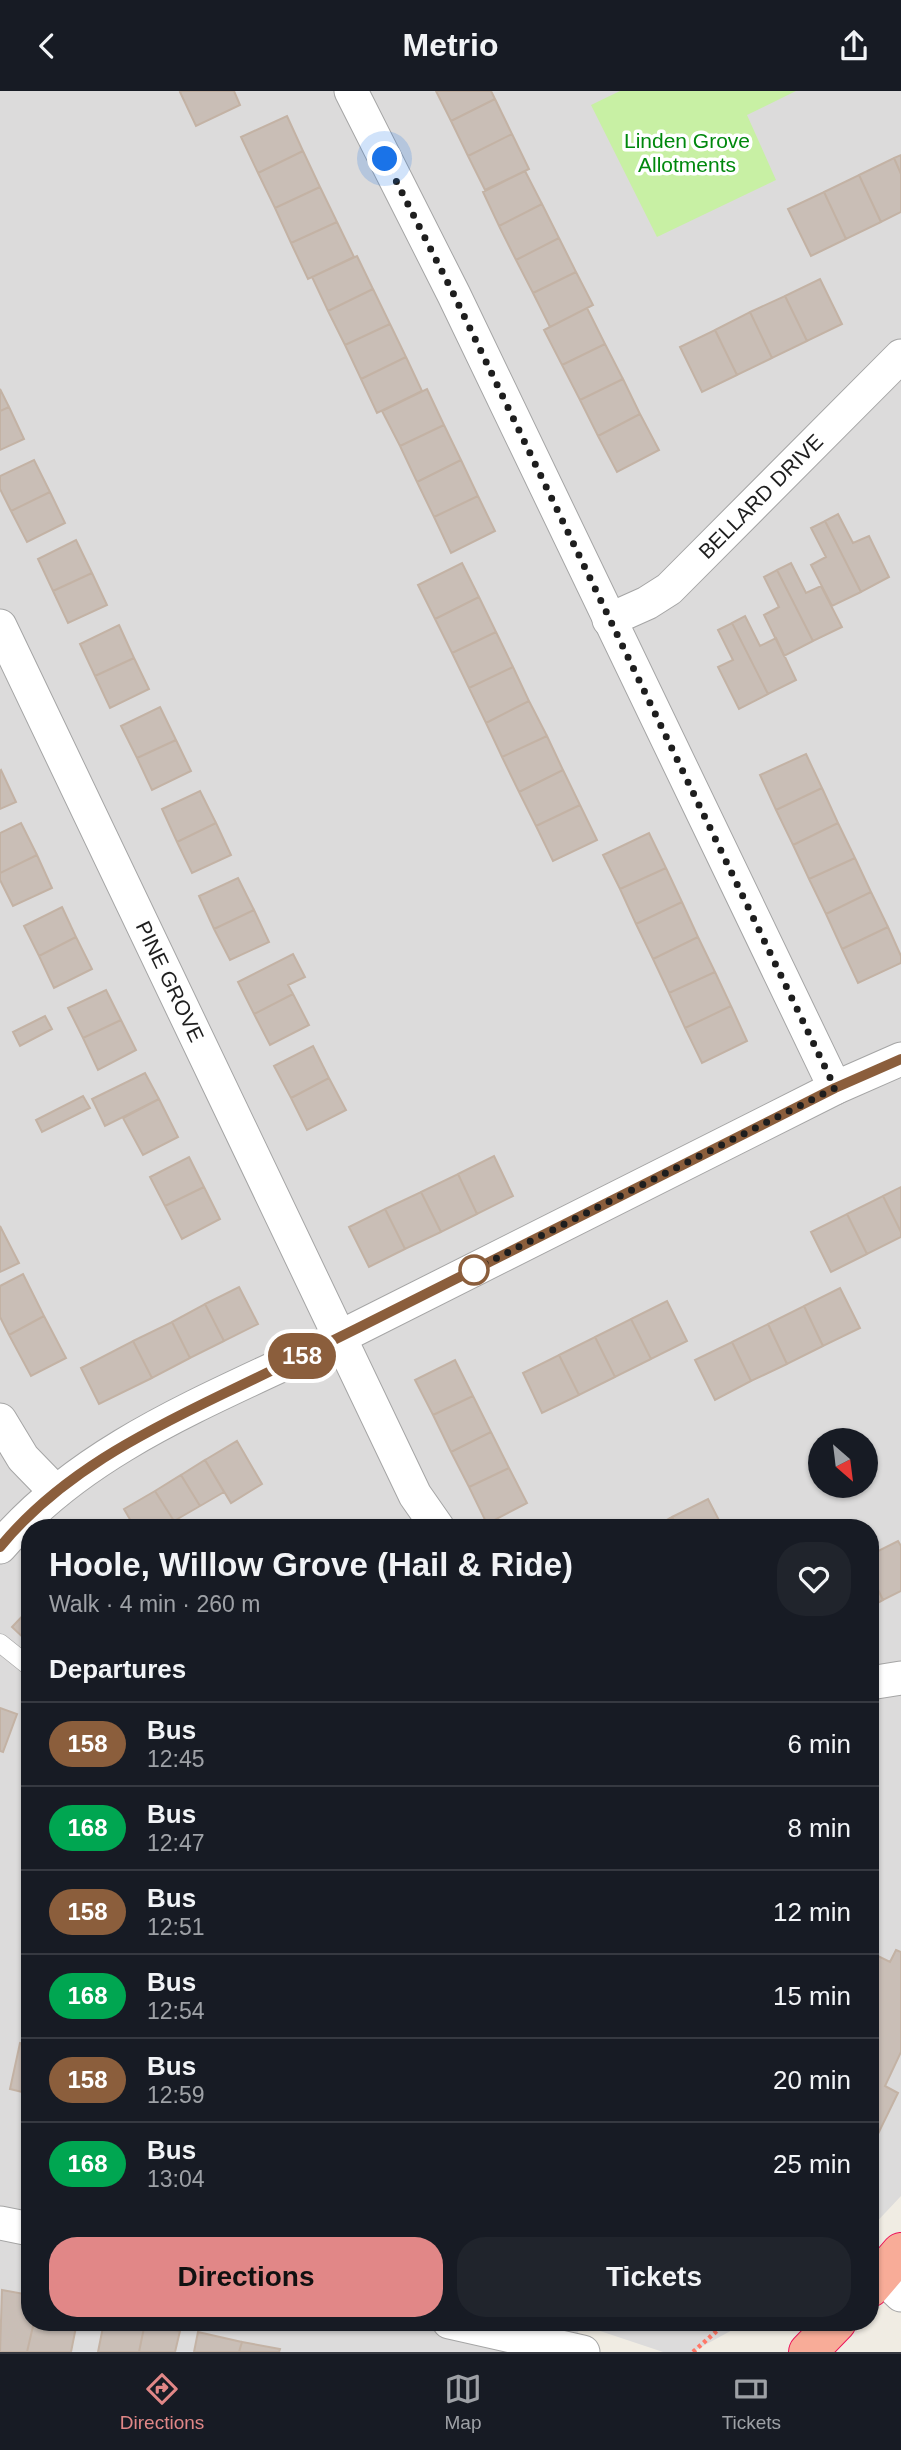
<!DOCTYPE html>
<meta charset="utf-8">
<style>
:root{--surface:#171b24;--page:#20242c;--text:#f1f3f6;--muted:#9ea1a6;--line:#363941;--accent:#e18787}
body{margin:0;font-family:Helvetica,sans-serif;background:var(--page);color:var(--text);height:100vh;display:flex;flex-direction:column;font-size:26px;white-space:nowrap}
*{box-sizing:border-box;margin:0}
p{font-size:23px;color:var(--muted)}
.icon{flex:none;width:38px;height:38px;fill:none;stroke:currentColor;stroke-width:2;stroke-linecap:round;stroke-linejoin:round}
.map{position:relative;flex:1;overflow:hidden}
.panel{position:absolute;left:21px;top:1428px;width:858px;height:812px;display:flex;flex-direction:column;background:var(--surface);border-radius:28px;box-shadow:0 2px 5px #0004}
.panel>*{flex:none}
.badge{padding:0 14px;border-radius:23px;font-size:24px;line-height:46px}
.needle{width:46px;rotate:152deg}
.controls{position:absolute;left:808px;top:1337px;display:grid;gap:14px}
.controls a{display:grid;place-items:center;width:70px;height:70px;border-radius:50%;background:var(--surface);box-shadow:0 2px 5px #0004;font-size:35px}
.you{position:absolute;width:35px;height:35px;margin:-18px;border:5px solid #fff;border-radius:50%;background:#1a73e8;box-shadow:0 0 0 10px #1a73e833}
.map>.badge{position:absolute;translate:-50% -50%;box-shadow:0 0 0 4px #fff}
h2{padding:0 28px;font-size:26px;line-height:63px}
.round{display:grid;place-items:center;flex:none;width:74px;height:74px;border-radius:28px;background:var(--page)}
.overview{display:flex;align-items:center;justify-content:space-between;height:119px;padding:0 28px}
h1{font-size:33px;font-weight:700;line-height:52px}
.action{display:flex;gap:14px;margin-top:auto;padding:14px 28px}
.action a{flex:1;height:80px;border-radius:28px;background:var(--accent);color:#111;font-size:28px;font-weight:700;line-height:80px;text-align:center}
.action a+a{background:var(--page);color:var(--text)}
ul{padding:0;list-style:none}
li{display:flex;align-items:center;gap:21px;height:84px;padding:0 28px;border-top:2px solid var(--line)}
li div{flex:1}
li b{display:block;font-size:26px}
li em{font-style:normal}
li .badge{min-width:77px;font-weight:700;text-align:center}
header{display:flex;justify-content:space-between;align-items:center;height:91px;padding:0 28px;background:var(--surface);font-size:32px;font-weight:700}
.tabs{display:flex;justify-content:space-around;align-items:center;height:98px;border-top:2px solid var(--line);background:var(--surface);font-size:19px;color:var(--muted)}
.tabs a{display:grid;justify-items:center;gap:4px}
.tabs .current{color:var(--accent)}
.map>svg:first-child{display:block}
.residential{fill:#dcdbdb;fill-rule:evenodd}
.grass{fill:#c8f0a4}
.building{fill:#c9beb6;stroke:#c3b2a4;stroke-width:2}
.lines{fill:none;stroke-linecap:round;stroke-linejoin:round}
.service-casing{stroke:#a5a5a5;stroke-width:19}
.minor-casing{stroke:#a5a5a5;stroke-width:35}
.trunk-casing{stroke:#ec125a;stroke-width:40}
.path{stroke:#f76;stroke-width:4.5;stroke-dasharray:3.5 3.5;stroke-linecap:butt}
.service{stroke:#fff;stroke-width:18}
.minor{stroke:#fff;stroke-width:33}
.trunk{stroke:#f8ac98;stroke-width:38}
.line-casing{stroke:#fff;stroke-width:16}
.line{stroke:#8b5e3c;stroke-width:10}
.walk{stroke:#1e1e1e;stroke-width:7;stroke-dasharray:0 12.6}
.stop-dot{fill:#fff;stroke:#8b5e3c;stroke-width:3.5}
.labels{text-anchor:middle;stroke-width:7;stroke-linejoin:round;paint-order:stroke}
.park-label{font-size:21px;fill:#00880d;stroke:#fff}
.street-label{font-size:21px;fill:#1e1e1e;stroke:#fff}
</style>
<header><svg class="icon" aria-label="back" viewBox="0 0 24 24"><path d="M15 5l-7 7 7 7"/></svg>Metrio<svg class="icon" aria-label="share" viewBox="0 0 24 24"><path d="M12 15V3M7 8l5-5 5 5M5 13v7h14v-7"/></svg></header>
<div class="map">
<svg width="901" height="2261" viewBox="0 0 901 2261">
<rect width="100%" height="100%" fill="#f0ece3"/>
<!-- residential -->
<path class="residential" d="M0,0H901V2105L870,2138V1437H30V2231H747L692,2261H663L582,2234L567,2261H0ZM821,1349H866V1395H821Z"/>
<!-- grass -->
<path class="grass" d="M620,0H796L747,24L776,89L657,146L591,14Z"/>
<!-- building -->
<path class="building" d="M182,0H234L240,14L196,35L180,1Z
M436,0H491L495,8L451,30Z
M495,8L512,43L468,65L451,30Z
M287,25L303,60L258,82L241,46Z
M512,43L529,78L485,99L468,65Z
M303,60L320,96L275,117L258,82Z
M901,64V83L894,67Z
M894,67L901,83V121L881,131L859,84Z
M525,80L542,113L499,135L483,101Z
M859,84L881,131L846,148L824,101Z
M320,96L337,131L291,152L275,117Z
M824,101L846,148L811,165L788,118Z
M542,113L559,147L516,169L499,135Z
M337,131L354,166L308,188L291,152Z
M559,147L576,181L533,202L516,169Z
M357,165L373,198L328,220L312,186Z
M576,181L593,214L550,236L533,202Z
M820,188L842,233L807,250L785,205Z
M373,198L390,233L345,254L328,220Z
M785,205L807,250L772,267L750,221Z
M587,217L605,253L562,274L544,239Z
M750,221L772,267L737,284L715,239Z
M390,233L406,266L361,288L345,254Z
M715,239L737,284L702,301L680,256Z
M605,253L623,288L580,309L562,274Z
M406,266L422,300L377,322L361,288Z
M623,288L640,323L598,345L580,309Z
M0,298L9,316L0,320Z
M427,298L444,334L400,355L382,320Z
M9,316L24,348L0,359V320Z
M640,323L659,359L617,381L598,345Z
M444,334L461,369L417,391L400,355Z
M34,369L50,401L11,420L0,398V385Z
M461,369L478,405L434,426L417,391Z
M50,401L65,432L27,451L11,420Z
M478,405L495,440L451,462L434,426Z
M838,423L853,452L869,445L889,486L861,501L825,430Z
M825,430L861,501L832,515L811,474L826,466L811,437Z
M76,449L92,482L53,500L38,468Z
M462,472L479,506L435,528L418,494Z
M791,472L806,502L821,495L842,536L813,550L777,479Z
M777,479L813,550L784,565L764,524L779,516L764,486Z
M92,482L107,514L68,532L53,500Z
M479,506L496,541L452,562L435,528Z
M745,525L760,555L776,547L796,589L768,603L732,532Z
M732,532L768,603L739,618L718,576L733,569L718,539Z
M119,534L134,567L95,585L80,553Z
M496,541L513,576L469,597L452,562Z
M134,567L149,598L110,617L95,585Z
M513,576L529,610L486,632L469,597Z
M529,610L547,645L502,666L486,632Z
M160,616L176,649L137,667L121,635Z
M547,645L563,679L519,701L502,666Z
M176,649L191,680L152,699L137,667Z
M806,663L822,697L776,719L760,684Z
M1,679L16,711L0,718V680Z
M563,679L580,714L536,735L519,701Z
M822,697L838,732L793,754L776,719Z
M200,700L216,732L177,751L162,718Z
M580,714L597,749L553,770L536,735Z
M21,732L37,764L0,782V742Z
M216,732L231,764L192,782L177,751Z
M838,732L855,767L809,788L793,754Z
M649,742L666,777L620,798L603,764Z
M37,764L52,797L13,815L0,789V782Z
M855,767L871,801L826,823L809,788Z
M666,777L682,811L636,833L620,798Z
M238,787L254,819L214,838L199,805Z
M871,801L888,836L842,858L826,823Z
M682,811L698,846L653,868L636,833Z
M62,816L76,846L39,865L24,835Z
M254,819L269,851L230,869L214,838Z
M888,836L901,865V872L858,892L842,858Z
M76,846L92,878L54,897L39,865Z
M698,846L715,881L669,902L653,868Z
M293,863L305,886L288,894L293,903L254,923L238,891Z
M715,881L731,915L685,937L669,902Z
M106,899L121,929L83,947L68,917Z
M293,903L309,934L270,954L254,923Z
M731,915L747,950L702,972L685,937Z
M45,925L52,938L20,955L13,941Z
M121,929L136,959L98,979L83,947Z
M313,955L329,987L291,1007L274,975Z
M145,982L159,1008L105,1035L92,1008Z
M329,987L346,1019L307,1039L291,1007Z
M83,1005L90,1017L42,1041L36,1029Z
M159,1008L178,1046L143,1064L123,1027Z
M494,1065L513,1105L477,1123L458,1083Z
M189,1066L204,1096L165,1115L150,1086Z
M458,1083L477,1123L441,1141L421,1101Z
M204,1096L220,1128L182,1148L165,1115Z
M901,1096V1141L883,1105Z
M421,1101L441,1141L405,1158L385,1118Z
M883,1105L901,1141V1146L867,1163L847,1123Z
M385,1118L405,1158L369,1176L349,1136Z
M847,1123L867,1163L831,1181L811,1141Z
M0,1135L19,1172L0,1181Z
M23,1183L44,1225L9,1244L0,1226V1195Z
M239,1196L258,1233L224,1250L205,1213Z
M840,1197L860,1237L823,1255L804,1215Z
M667,1210L687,1250L651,1268L631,1228Z
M205,1213L224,1250L190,1267L172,1231Z
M804,1215L823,1255L787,1273L768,1233Z
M44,1225L66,1267L31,1285L9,1244Z
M631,1228L651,1268L615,1286L595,1246Z
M172,1231L190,1267L152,1287L133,1250Z
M768,1233L787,1273L751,1290L732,1251Z
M595,1246L615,1286L579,1304L559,1264Z
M133,1250L152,1287L99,1313L81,1277Z
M732,1251L751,1290L715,1309L695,1269Z
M559,1264L579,1304L542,1322L523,1282Z
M455,1269L473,1305L433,1324L415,1289Z
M473,1305L491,1341L451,1361L433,1324Z
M491,1341L509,1377L469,1396L451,1361Z
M237,1350L262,1393L231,1412L205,1369Z
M205,1369L224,1401L200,1415L181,1384Z
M509,1377L527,1412L487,1433L469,1396Z
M181,1384L200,1415L174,1430L155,1400Z
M155,1400L174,1430L178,1437H135L124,1418Z
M708,1408L723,1437H678L672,1426Z
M672,1426L678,1437H653Z
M898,1450L901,1455V1500L883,1509L870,1482V1464Z
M870,1482L883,1509L870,1516Z
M30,1517V1553L12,1536Z
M0,1617L17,1623L3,1661L0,1660Z
M896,1859L901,1861V1961L885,1995L898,2002L877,2045L870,2042V1925L875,1914L870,1911V1861L890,1871Z
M20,1952L30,1955V2003L10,1998Z
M2,2199L30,2204V2231H34L27,2261H0Z
M34,2231H77L71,2261H27Z
M104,2231L145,2232L139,2261H98Z
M145,2232L180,2240L175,2261H139Z
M198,2241L242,2251L239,2261H194Z
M242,2251L280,2258L279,2261H239Z"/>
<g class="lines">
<!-- service casing -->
<g class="service-casing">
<path id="service" d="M0,1552L30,1576"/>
</g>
<!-- minor casing -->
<g class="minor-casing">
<g id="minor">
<path d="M351,0L454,204L835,997"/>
<path id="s1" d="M609,529L647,512L669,498L901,265"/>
<path id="s2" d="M0,535L415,1404L438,1437"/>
<path d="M0,1329L23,1367L56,1401"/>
<path d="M0,1456C88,1351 225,1304 344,1244C507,1162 671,1080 835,997L901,968"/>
<path d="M870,1592L901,1587"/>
<path d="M0,2132L30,2138"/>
<path d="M881,2185L901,2204"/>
<path d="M449,2231L583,2261"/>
</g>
</g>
<!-- trunk casing -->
<g class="trunk-casing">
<path id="trunk" d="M870,2197L901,2161
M808,2261L837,2231"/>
</g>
<!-- path -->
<path class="path" d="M693,2261L727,2231"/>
<!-- service -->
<use href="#service" class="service"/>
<!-- minor -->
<use href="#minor" class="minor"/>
<!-- trunk -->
<use href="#trunk" class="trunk"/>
</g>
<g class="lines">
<!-- line casing -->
<g class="line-casing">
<path id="line" d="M0,1456C59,1384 142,1342 225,1302C269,1281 314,1259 358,1237C517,1158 676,1077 835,997L901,968"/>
</g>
<!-- line -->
<use href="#line" class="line"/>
<!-- walk -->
<path class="walk" d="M385,68L454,204L835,997L463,1184L474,1179"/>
</g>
<!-- markers -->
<circle class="stop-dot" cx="474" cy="1179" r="14"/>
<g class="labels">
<!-- park labels -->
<g class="park-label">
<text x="687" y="57">Linden Grove<tspan x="687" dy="24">Allotments</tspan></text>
</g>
<!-- street labels -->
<g class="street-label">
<text dy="7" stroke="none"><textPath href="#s1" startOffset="198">BELLARD DRIVE</textPath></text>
<text dy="7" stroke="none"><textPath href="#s2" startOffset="394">PINE GROVE</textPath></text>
</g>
</g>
</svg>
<div class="controls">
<a><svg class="needle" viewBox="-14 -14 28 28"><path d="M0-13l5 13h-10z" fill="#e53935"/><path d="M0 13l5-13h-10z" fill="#9ea1a6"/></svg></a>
</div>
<div class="you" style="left:385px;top:68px"></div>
<b class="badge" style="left:302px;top:1265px;background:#8b5e3c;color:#fff">158</b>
<section class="panel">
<div class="overview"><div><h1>Hoole, Willow Grove (Hail &amp; Ride)</h1><p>Walk · 4 min · 260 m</p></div><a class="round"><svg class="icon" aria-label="heart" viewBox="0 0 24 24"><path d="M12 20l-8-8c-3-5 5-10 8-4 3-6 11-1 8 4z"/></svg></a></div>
<h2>Departures</h2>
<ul>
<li><span class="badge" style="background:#8b5e3c;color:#fff">158</span><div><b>Bus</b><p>12:45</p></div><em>6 min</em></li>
<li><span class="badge" style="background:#00a651;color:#fff">168</span><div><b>Bus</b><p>12:47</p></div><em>8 min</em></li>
<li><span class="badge" style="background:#8b5e3c;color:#fff">158</span><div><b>Bus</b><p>12:51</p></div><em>12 min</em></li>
<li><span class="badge" style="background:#00a651;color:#fff">168</span><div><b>Bus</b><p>12:54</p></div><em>15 min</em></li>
<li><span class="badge" style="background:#8b5e3c;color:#fff">158</span><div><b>Bus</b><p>12:59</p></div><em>20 min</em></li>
<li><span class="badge" style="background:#00a651;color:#fff">168</span><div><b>Bus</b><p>13:04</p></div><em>25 min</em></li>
</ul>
<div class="action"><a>Directions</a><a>Tickets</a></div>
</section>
</div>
<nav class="tabs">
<a class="current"><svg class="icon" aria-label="directions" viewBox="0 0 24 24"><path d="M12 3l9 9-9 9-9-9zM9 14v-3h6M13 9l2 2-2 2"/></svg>Directions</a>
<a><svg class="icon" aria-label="map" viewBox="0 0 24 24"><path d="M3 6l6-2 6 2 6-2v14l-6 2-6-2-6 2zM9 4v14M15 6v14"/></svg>Map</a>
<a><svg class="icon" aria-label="tickets" viewBox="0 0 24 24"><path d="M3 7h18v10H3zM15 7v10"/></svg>Tickets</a>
</nav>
